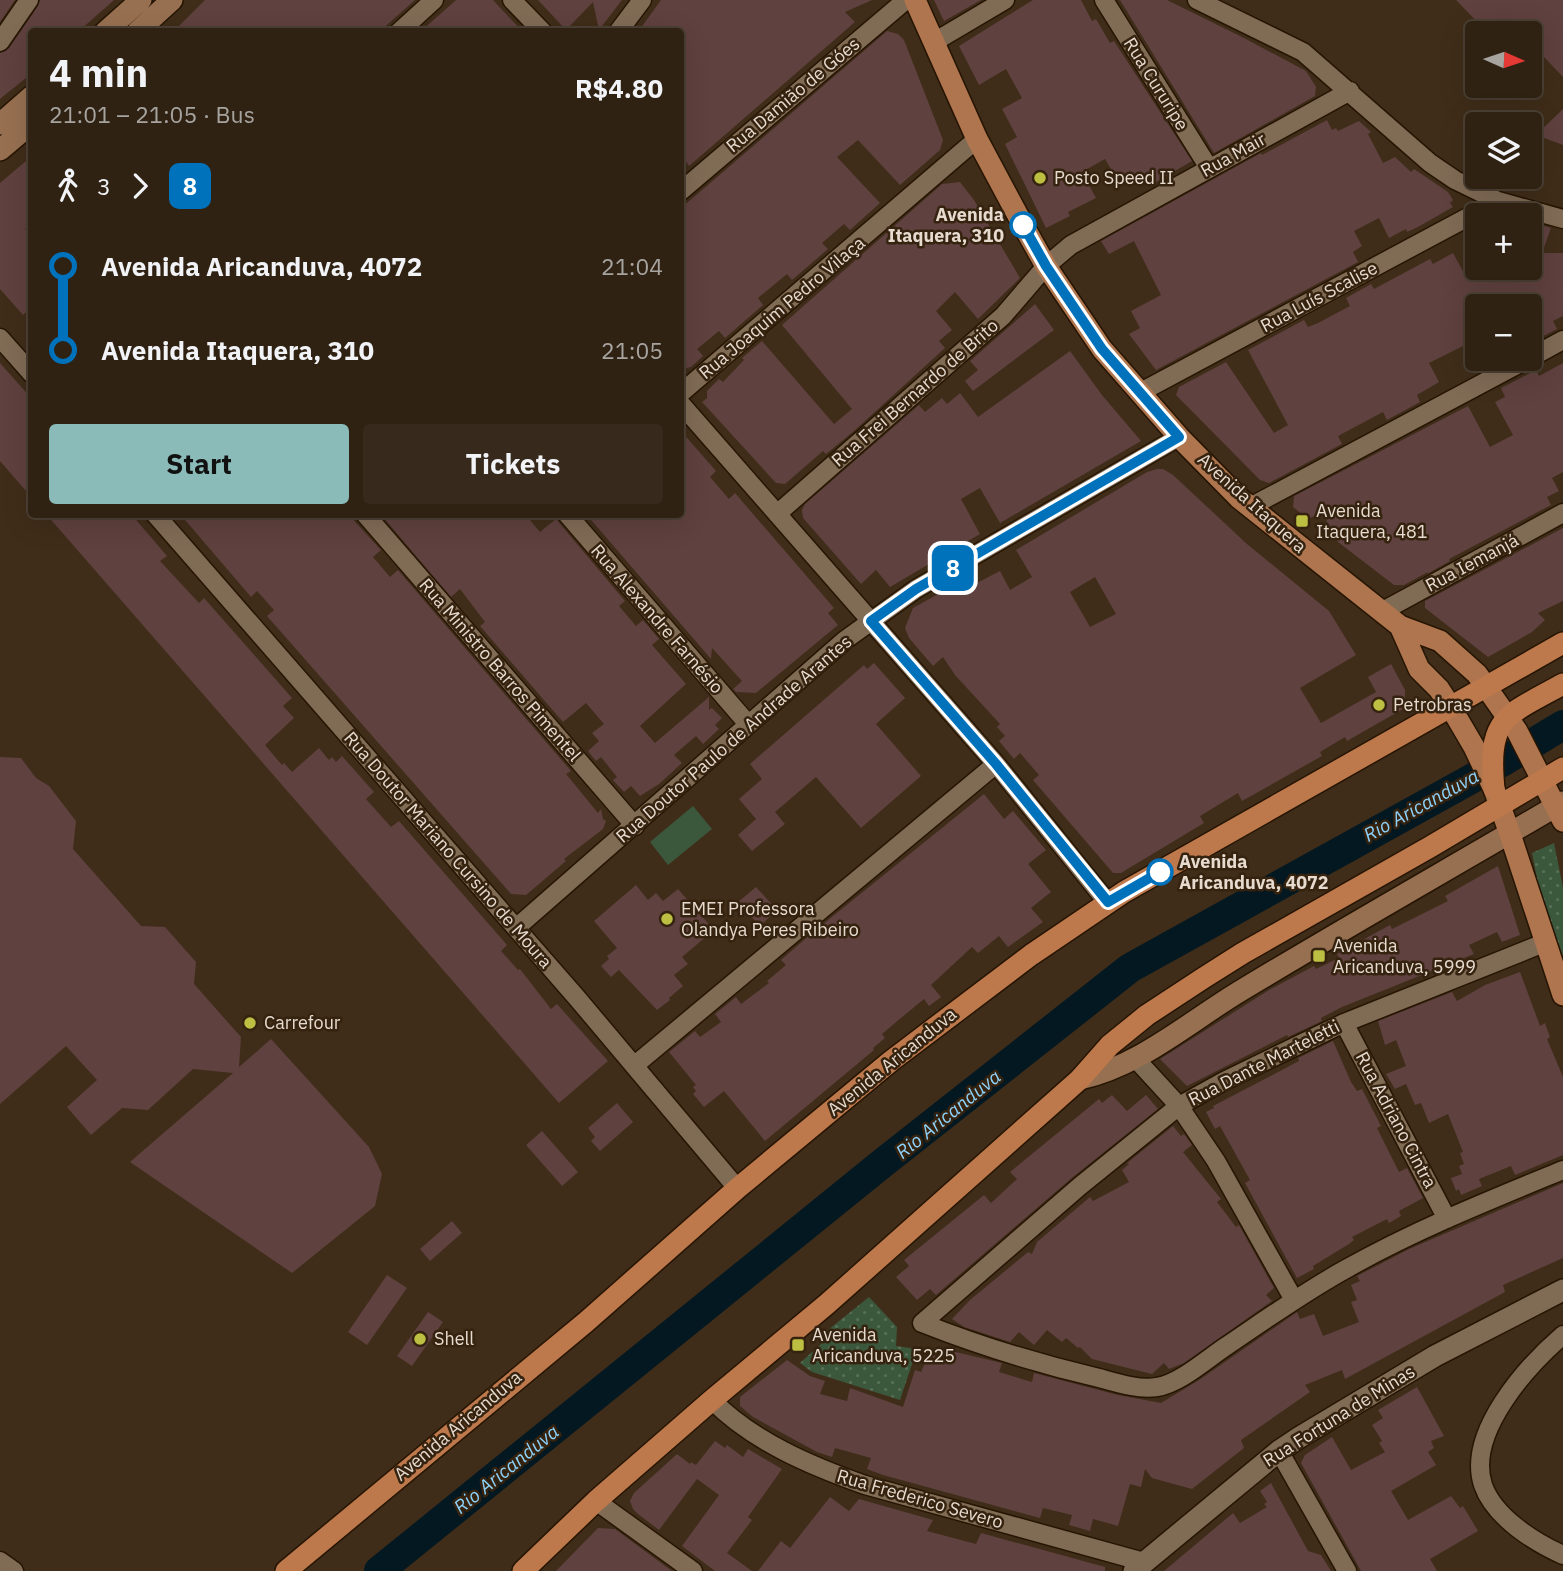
<!DOCTYPE html>
<meta charset="utf-8">
<style>
:root{--surface:#2f2213;--page:#372a1c;--text:#f1f3f6;--muted:#a7a4a0;--line:#4a3f33;--accent:#8bbbb9}
body{margin:0;font-family:"IBM Plex Sans",sans-serif;background:var(--page);color:var(--text);height:100vh;display:flex;flex-direction:column;font-size:26px;white-space:nowrap}
*{box-sizing:border-box;margin:0}
p{font-size:23px;color:var(--muted)}
.icon{flex:none;width:38px;height:38px;fill:none;stroke:currentColor;stroke-width:2;stroke-linecap:round;stroke-linejoin:round}
.map{position:relative;flex:1;overflow:hidden}
.drawer{position:absolute;left:28px;top:28px;width:656px;height:490px;display:flex;flex-direction:column;background:var(--surface);border-radius:7px;box-shadow:0 7px 28px #0002,0 0 0 2px var(--line)}
.drawer>*{flex:none}
.badge{padding:0 14px;border-radius:10px;font-size:24px;line-height:46px}
.needle{width:46px;rotate:93deg}
.fabs{position:absolute;left:1465px;top:21px;display:grid;gap:14px}
.fabs a{display:grid;place-items:center;width:77px;height:77px;border-radius:7px;background:var(--surface);box-shadow:0 7px 28px #0002,0 0 0 2px var(--line);font-size:35px}
.map>.badge{position:absolute;translate:-50% -50%;box-shadow:0 0 0 4px #fff}
.legs{display:flex;align-items:center;gap:10px;height:77px;padding:0 21px;font-size:23px}
.legs p{margin-inline-start:auto}
.headline{display:flex;align-items:center;justify-content:space-between;height:119px;padding:0 21px}
h1{font-size:38px;font-weight:800;line-height:52px}
.action{display:flex;gap:14px;margin-top:auto;padding:14px 21px}
.action a{flex:1;height:80px;border-radius:7px;background:var(--accent);color:#111;font-size:28px;font-weight:800;line-height:80px;text-align:center}
.action a+a{background:var(--page);color:var(--text)}
ul{padding:0 21px;list-style:none}
li{display:flex;align-items:center;gap:24px;height:84px;font-size:26px}
li i{display:grid;place-items:center;width:10px;height:100%;margin:0 9px;background:currentColor}
li i::after{content:'';width:18px;height:18px;margin:-9px;border:5px solid;border-radius:50%;background:var(--surface)}
li p{margin-inline-start:auto}
li:first-child i{background:linear-gradient(#0000 50%,currentColor 0)}
li:last-child i{background:linear-gradient(currentColor 50%,#0000 0)}
.map>svg:first-child{display:block}
.park{fill:url(#park-dots)}
.garden{fill:#3b573c}
.lines{fill:none;stroke-linecap:round;stroke-linejoin:round}
.river{stroke:#041822;stroke-width:30}
.building{fill:#5f413f;fill-rule:evenodd}
.minor-casing{stroke:#261502;stroke-width:21}
.tertiary-casing{stroke:#261502;stroke-width:24}
.secondary-casing{stroke:#261502;stroke-width:24}
.primary-casing{stroke:#261502;stroke-width:24}
.trunk-casing{stroke:#261502;stroke-width:24}
.minor{stroke:#806b55;stroke-width:18}
.tertiary{stroke:#806b55;stroke-width:21}
.secondary{stroke:#977051;stroke-width:21}
.primary{stroke:#ae754e;stroke-width:21}
.trunk{stroke:#bd784c;stroke-width:21}
.line-1-casing{stroke:#fff;stroke-width:16}
.line-1{stroke:#0072bc;stroke-width:10}
.poi-dot{fill:#bdbf43;stroke:#35230f;stroke-width:2.5}
.stop-1-dot{fill:#fff;stroke:#0072bc;stroke-width:3.5}
.labels{text-anchor:middle;stroke-width:5;stroke-linejoin:round;paint-order:stroke}
.street-label{font-size:18px;fill:#e7dbcf;stroke:#35230f}
.poi-label{font-size:18px;fill:#e7dbcf;stroke:#35230f;text-anchor:start}
.stop-label{font-size:18px;font-weight:bold;fill:#e7dbcf;stroke:#35230f;text-anchor:end}
.water-label{font-size:19px;font-style:italic;fill:#8dd3fc;stroke:#35230f}
</style>
<div class="map">
<svg width="1563" height="1571" viewBox="0 0 1563 1571">
<defs>
<pattern id="park-dots" width="8" height="8" patternUnits="userSpaceOnUse" patternTransform="scale(1.75)"><rect width="8" height="8" fill="#3b573c"/><path d="M2 2h.1M6 6h.1" fill="none" stroke="#576f57" stroke-width="1.8" stroke-linecap="round"/></pattern>
</defs>
<rect width="100%" height="100%" fill="#3f2d19"/>
<!-- park -->
<path class="park" d="M1554,843L1563,888V955H1559L1540,894L1532,853Z
M869,1297L897,1327L896,1346L917,1349L900,1400L812,1372L800,1363L821,1344L818,1338Z"/>
<!-- garden -->
<path class="garden" d="M693,806L712,829L668,865L650,842Z"/>
<g class="lines">
<!-- river -->
<path class="river" d="M379,1571L884,1162L1130,968L1502,762L1563,725"/>
</g>
<!-- building -->
<path class="building" d="M0,0H15L0,22Z
M40,0H114L78,32H32V73L0,99V53L9,48L38,6Z
M205,0H415L379,32H211L208,29L206,32H173Z
M456,0H493L523,32H420Z
M538,0H622L599,30L593,2L566,30Z
M661,0H872L845,12L855,22L689,166L681,154V32H638Z
M934,0H981L944,21Z
M1033,0H1081L1092,21L1096,19L1110,43L1114,41L1192,161L1153,184L1150,178L1139,184L1135,176L1120,185L1105,159L1082,172L1096,198L1068,212L1070,216L1046,228L1005,144L1017,137L1002,109L1022,98L1006,69L979,85L959,46Z
M1120,0H1167L1244,38L1306,71L1316,87L1315,96L1214,153Z
M1456,0H1563V77L1544,57L1530,72V33H1488Z
M887,31L898,34L904,40L943,140L940,150L900,185L858,140L837,157L880,203L850,230L844,224L822,243L828,249L792,280L787,274L758,298L763,305L725,338L719,331L697,349L703,356L691,367L681,369V208Z
M1563,109V145L1536,135Z
M1327,120L1332,130L1336,128L1338,131L1359,121L1371,132L1368,134L1383,163L1395,157L1411,172L1414,169L1448,192L1453,200L1450,203L1453,207L1418,227L1407,232L1406,229L1389,238L1379,218L1354,231L1362,246L1353,252L1358,262L1156,370L1129,334L1140,328L1131,311L1161,295L1134,241L1109,254L1101,241L1261,153L1262,155Z
M32,156V224L25,229L32,236V307L23,315L0,289V183Z
M960,182L974,200L1020,278L978,319L955,292L936,311L952,330L939,341L945,348L854,431L826,454L823,451L785,484L776,483L702,402L707,398V391L719,379L723,382L744,360L742,358L762,341L834,424L852,409L782,325L942,184Z
M1534,223L1551,228L1542,253H1563V316L1553,321L1557,329L1530,343V306H1477V339L1429,363L1439,382L1417,395L1420,402L1387,420L1383,412L1338,436L1342,444L1269,483L1260,480L1176,395L1179,387L1226,362L1274,433L1288,425L1248,350L1304,320L1308,327L1318,323L1350,306L1346,298L1371,284L1374,289L1430,259L1433,264L1453,253L1465,275L1480,268H1530V241Z
M1035,304L1054,330L973,391L965,381L978,370L970,361Z
M1070,351L1102,395L1141,441L1000,523L980,488L961,499L980,534L890,587L876,570L861,584L803,518L802,510L805,504L919,405L925,412L942,398L947,404L960,393L978,417Z
M0,363L32,399V498L0,461Z
M1563,363V472L1552,478L1559,491L1547,497L1551,505L1449,559L1450,561L1427,574L1428,572L1404,585H1394L1338,542L1322,512L1308,519L1293,507L1294,496L1468,406L1490,447L1513,435L1495,402L1505,397L1501,388L1536,370L1539,376Z
M681,431L716,471L710,477L729,499L735,493L834,608L828,613L838,625L756,693L736,692L733,689L742,681L712,648L711,659L586,514H681Z
M1157,469H1163L1173,475L1247,544L1329,611L1356,655L1300,688L1321,723L1376,692L1368,677L1391,664L1405,690V701L1403,709L1347,741L1345,737L1320,752L1322,756L1242,801L1238,793L1200,816L1204,823L1121,873H1113L1033,780L1039,775L1020,753L1014,759L999,741L1005,736L997,727L1000,724L955,675L943,657L933,666L909,638L905,628L913,608L949,588L954,595L1000,571L1010,590L1032,577L1016,550L1147,472ZM1095,577L1116,614L1090,627L1070,592Z
M46,514H131L167,556L160,561L199,603L204,598L292,698L283,706L294,718L265,745L282,765L284,763L292,772L319,748L329,760L332,757L336,762L342,756L374,792L366,799L391,827L399,821L507,945L501,951L518,970L520,969L551,1009L557,1004L608,1061L559,1103Z
M180,514H348L381,550L373,557L390,577L398,570L571,771L566,774L598,813L601,809L603,819L606,821L603,829L564,859L566,861L526,895L511,894L267,616L274,610L257,591L251,597Z
M384,514H525L540,532L556,519L625,601L619,606L636,626L643,620L659,639L652,645L686,684L640,726L655,743L709,697V710L712,708L722,718L715,725L719,729L703,744L696,736L674,755L682,763L659,784L640,796L631,786L624,792L613,780L617,777L601,757L596,761L588,751L599,741L592,733L604,724L586,703L563,722L480,626L485,622L460,589L451,597L382,516Z
M1563,528V601L1538,613L1545,620L1532,632L1488,657L1425,608V601Z
M874,663L905,698L876,724L921,776L861,828L816,777L775,812L785,824L752,851L738,835L756,819L739,799L762,779L750,764L864,665L867,669Z
M0,757L21,758L36,778L49,786L76,821L73,849L141,926L165,927L196,962L194,984L241,1037L239,1067L271,1039L369,1147L382,1174L375,1206L292,1273L130,1162L233,1073L193,1069L148,1110L122,1108L91,1135L67,1107L97,1080L66,1046L0,1104Z
M984,794L1004,819L1013,811L1046,850L1028,864L1051,892L1031,908L1043,922L1008,947L999,936L978,953L972,947L931,985L941,997L929,1006L924,999L901,1018L882,1034L885,1038L873,1048L874,1050L765,1141L724,1091L704,1107L693,1094L696,1091L693,1087L696,1085L669,1052L695,1031L700,1037L721,1022L715,1014L736,997L741,1004L769,983L767,981L786,965L781,960L812,933Z
M1498,866L1520,935L1502,942L1497,932L1469,945L1474,954L1342,1007L1321,1018L1322,1021L1288,1037L1287,1035L1187,1086L1160,1059L1269,990L1314,966L1316,969L1339,958L1337,954L1390,925L1392,929L1448,901L1445,896Z
M636,885L648,900L656,893L663,901L678,889L714,930L682,957L688,964L674,975L683,986L669,998L670,1000L657,1010L619,970L611,977L601,966L609,959L607,956L617,948L594,921Z
M756,887L777,910L760,926L738,902Z
M1520,972L1540,1026L1545,1023L1550,1037L1547,1039L1563,1077V1155L1515,1175L1511,1166L1479,1179L1482,1186L1461,1195L1459,1189L1456,1191L1451,1178L1462,1174L1459,1166L1464,1164L1460,1153L1463,1152L1448,1114L1429,1123L1421,1103L1415,1105L1406,1084L1395,1089L1386,1074L1406,1066L1396,1040L1385,1045L1378,1021L1452,992L1457,1001L1485,985Z
M1333,1041L1351,1082L1357,1091L1362,1089L1381,1126L1377,1128L1399,1172L1407,1168L1423,1198L1399,1211L1401,1216L1389,1223L1387,1219L1352,1237L1354,1240L1349,1244L1313,1266L1314,1269L1297,1278L1245,1183L1250,1180L1220,1126L1215,1129L1206,1112L1214,1108L1213,1106L1299,1061L1298,1058Z
M1112,1095L1127,1111L1146,1095L1158,1109L1073,1177L936,1295L930,1289L917,1300L896,1277L909,1266L904,1260L984,1195L991,1203L1017,1179L1010,1172L1099,1099L1102,1103Z
M617,1103L633,1122L600,1151L591,1141L595,1137L588,1128Z
M1173,1126L1181,1136L1184,1134L1192,1145L1183,1152L1221,1199L1217,1202L1236,1227L1239,1225L1274,1288L1266,1295L1272,1301L1184,1363L1169,1369L1164,1363L1152,1374L1092,1359L1080,1347L1078,1348L1066,1338L1062,1342L1047,1330L1034,1345L1019,1332L1010,1342L964,1327L952,1319L970,1300L1028,1252L1032,1254L1037,1242L1090,1197L1093,1201L1129,1182L1122,1170L1129,1164L1127,1163Z
M542,1131L578,1172L562,1186L526,1145Z
M1563,1183V1258L1503,1285L1505,1292L1345,1379L1342,1370L1305,1385L1310,1392L1241,1440L1244,1448L1192,1489L1152,1478L1145,1469L1141,1487L1130,1484L1118,1526L1093,1519L1090,1531L1069,1525L1072,1515L1043,1508L1040,1518L883,1475L867,1469L871,1458L835,1448L832,1457L817,1452L753,1417L740,1406V1397L787,1360L810,1376L825,1381L820,1394L847,1401L850,1388L903,1407L915,1370L921,1372L929,1354L944,1359L947,1350L1002,1363L999,1372L1032,1382L1034,1373L1118,1395L1161,1403L1199,1380L1297,1312L1300,1319L1314,1314L1323,1336L1359,1322L1351,1302L1357,1300L1351,1285L1360,1281L1357,1276L1409,1249Z
M452,1221L462,1233L430,1261L420,1249Z
M387,1275L407,1288L367,1345L348,1332Z
M428,1312L443,1322L412,1366L397,1356Z
M1417,1387L1444,1436L1431,1441L1434,1448L1428,1452L1436,1465L1391,1491L1408,1520L1451,1496L1460,1508L1463,1506L1478,1531L1430,1559L1437,1571H1361L1301,1463L1305,1455L1332,1437L1351,1470L1385,1452L1379,1443L1382,1441L1372,1425L1383,1418L1378,1410Z
M715,1441L725,1448L727,1445L743,1457L748,1449L782,1469L748,1517L752,1520L727,1553L752,1571H715L682,1546L719,1495L697,1479L659,1530L638,1514L633,1509L630,1501L634,1493L677,1454L690,1464L691,1462L696,1465Z
M1271,1483L1308,1551L1321,1555L1331,1571H1164L1233,1513L1240,1523L1267,1507L1264,1504L1267,1502L1260,1491Z
M830,1497L849,1511L859,1499L933,1520L927,1531L976,1544L981,1533L1105,1567V1571H758L781,1541L790,1548Z
M598,1528L615,1529L672,1571H556Z"/>
<g class="lines">
<!-- minor casing -->
<g class="minor-casing">
<path id="minor" d="M512,0L543,32
M1104,0L1209,168
M1197,0L1303,52L1430,163L1455,180L1498,201L1563,219
M399,32L434,0
M618,32L642,0
M0,42L29,0
M934,42L1005,0
M681,191L906,0
M0,338L32,374
M1530,358L1563,340
M681,393L977,139
M1139,393L1498,201
M681,404L996,764L1108,903
M1250,507L1528,359
M155,514L577,998L737,1188
M365,514L635,826
M567,514L748,724
M777,514L1003,316L1046,266L1071,245L1350,91
M1381,612L1563,513
M516,928L845,640L916,589L1179,437
M1544,943L1344,1023L1224,1081L1179,1106L1080,1186L922,1323C980,1346 1039,1364 1099,1378C1117,1383 1139,1390 1157,1387C1179,1384 1207,1359 1225,1347C1265,1320 1304,1292 1346,1269C1415,1230 1490,1200 1563,1170
M1344,1023L1447,1219
M1135,1058L1179,1106L1216,1161L1294,1300
M635,1065L996,764
M1563,1335C1527,1366 1466,1433 1483,1485C1494,1517 1534,1542 1563,1555
M712,1400C752,1441 811,1466 865,1485L1144,1562
M1279,1451L1347,1571
M596,1501L693,1571
M0,1561L14,1571"/>
</g>
<!-- tertiary casing -->
<g class="tertiary-casing">
<path id="tertiary" d="M1134,1571L1279,1451L1300,1437L1435,1356L1563,1290"/>
</g>
<!-- secondary casing -->
<g class="secondary-casing">
<path id="secondary" d="M105,32L141,0
M137,32L172,0
M0,124L32,96
M0,150L32,123
M1080,1079C1140,1066 1190,1021 1242,990C1348,926 1456,865 1563,802"/>
</g>
<!-- primary casing -->
<g class="primary-casing">
<path id="primary" d="M915,0L977,139L1023,225L1046,266L1102,349L1179,437L1239,498L1400,626L1440,641L1477,674L1517,731L1563,821
M1400,626L1419,669L1439,689L1450,706L1474,747L1494,789L1510,834L1563,995"/>
</g>
<!-- trunk casing -->
<g class="trunk-casing">
<path id="trunk" d="M1494,789C1487,716 1506,716 1563,684
M286,1571L586,1322L739,1187L891,1061L1031,955L1124,892L1563,643
M523,1571L596,1501L712,1400L827,1304L1080,1079L1110,1045L1147,1015L1205,977L1243,953L1430,847L1563,768"/>
</g>
<!-- minor -->
<use href="#minor" class="minor"/>
<!-- tertiary -->
<use href="#tertiary" class="tertiary"/>
<!-- secondary -->
<use href="#secondary" class="secondary"/>
<!-- primary -->
<use href="#primary" class="primary"/>
<!-- trunk -->
<use href="#trunk" class="trunk"/>
</g>
<g class="lines">
<!-- line-1 casing -->
<g class="line-1-casing">
<path id="line-1" d="M1023,225L1046,266L1102,349L1179,437L916,589L871,621L996,764L1108,902L1160,872"/>
</g>
<!-- line-1 -->
<use href="#line-1" class="line-1"/>
</g>
<!-- markers -->
<g class="poi-dot">
<circle cx="1040" cy="178" r="7"/>
<rect x="1295" y="514" width="14" height="14" rx="3.5"/>
<circle cx="1379" cy="705" r="7"/>
<circle cx="667" cy="919" r="7"/>
<rect x="1312" y="949" width="14" height="14" rx="3.5"/>
<circle cx="250" cy="1023" r="7"/>
<circle cx="420" cy="1339" r="7"/>
<rect x="791" y="1338" width="14" height="14" rx="3.5"/>
</g>
<g class="stop-1-dot">
<circle cx="1023" cy="225" r="12"/>
<circle cx="1160" cy="872" r="12"/>
</g>
<g class="labels">
<!-- street labels -->
<g class="street-label">
<text transform="translate(1156 84) rotate(58)" y="6">Rua Cururipe</text>
<text transform="translate(793 95) rotate(-40)" y="6">Rua Damião de Góes</text>
<text transform="translate(1233 155) rotate(-29)" y="6">Rua Mair</text>
<text transform="translate(1319 297) rotate(-28)" y="6">Rua Luís Scalise</text>
<text transform="translate(782 308) rotate(-40)" y="6">Rua Joaquim Pedro Vilaça</text>
<text transform="translate(915 393) rotate(-41)" y="6">Rua Frei Bernardo de Brito</text>
<text transform="translate(1252 503) rotate(42)" y="6">Avenida Itaquera</text>
<text transform="translate(1472 563) rotate(-28)" y="6">Rua Iemanjá</text>
<text transform="translate(657 619) rotate(49)" y="6">Rua Alexandre Farnésio</text>
<text transform="translate(500 670) rotate(49)" y="6">Rua Ministro Barros Pimentel</text>
<text transform="translate(734 739) rotate(-41)" y="6">Rua Doutor Paulo de Andrade Arantes</text>
<text transform="translate(448 850) rotate(49)" y="6">Rua Doutor Mariano Cursino de Moura</text>
<text transform="translate(892 1062) rotate(-39)" y="6">Avenida Aricanduva</text>
<text transform="translate(1264 1063) rotate(-27)" y="6">Rua Dante Marteletti</text>
<text transform="translate(1396 1120) rotate(62)" y="6">Rua Adriano Cintra</text>
<text transform="translate(1339 1416) rotate(-32)" y="6">Rua Fortuna de Minas</text>
<text transform="translate(458 1426) rotate(-40)" y="6">Avenida Aricanduva</text>
<text transform="translate(920 1499) rotate(16)" y="6">Rua Frederico Severo</text>
</g>
<!-- poi labels -->
<g class="poi-label">
<text x="1054" y="184">Posto Speed II</text>
<text x="1316" y="517">Avenida<tspan x="1316" dy="21">Itaquera, 481</tspan></text>
<text x="1393" y="711">Petrobras</text>
<text x="681" y="915">EMEI Professora<tspan x="681" dy="21">Olandya Peres Ribeiro</tspan></text>
<text x="1333" y="952">Avenida<tspan x="1333" dy="21">Aricanduva, 5999</tspan></text>
<text x="264" y="1029">Carrefour</text>
<text x="812" y="1341">Avenida<tspan x="812" dy="21">Aricanduva, 5225</tspan></text>
<text x="434" y="1345">Shell</text>
</g>
<!-- stop labels -->
<g class="stop-label">
<text x="1004" y="221">Avenida<tspan x="1004" dy="21">Itaquera, 310</tspan></text>
<text x="1179" y="868" text-anchor="start">Avenida<tspan x="1179" dy="21">Aricanduva, 4072</tspan></text>
</g>
<!-- water labels -->
<g class="water-label">
<text transform="translate(1421 805) rotate(-29)" y="7">Rio Aricanduva</text>
<text transform="translate(948 1114) rotate(-39)" y="7">Rio Aricanduva</text>
<text transform="translate(506 1469) rotate(-39)" y="7">Rio Aricanduva</text>
</g>
</g>
</svg>
<div class="fabs">
<a><svg class="needle" viewBox="-14 -14 28 28"><path d="M0-13l5 13h-10z" fill="#e53935"/><path d="M0 13l5-13h-10z" fill="#a7a4a0"/></svg></a>
<a><svg class="icon" aria-label="layers" viewBox="0 0 24 24"><path d="M12 4l9 5-9 5-9-5zM3 14l9 5 9-5"/></svg></a>
<a>+</a>
<a>−</a>
</div>
<b class="badge" style="left:953px;top:568px;background:#0072bc;color:#fff">8</b>
<section class="drawer">
<div class="headline"><div><h1>4 min</h1><p>21:01 – 21:05 · Bus</p></div><b>R$4.80</b></div>
<div class="legs"><svg class="icon" aria-label="walk" viewBox="0 0 24 24"><circle cx="13" cy="4" r="2"/><path d="M13 8l-2 6 4 7M11 14l-3 7M7 12l3-4h3l4 4"/></svg>3<svg class="icon" aria-label="forward" viewBox="0 0 24 24"><path d="M9 5l7 7-7 7"/></svg><b class="badge" style="background:#0072bc;color:#fff">8</b></div>
<ul>
<li><i style="color:#0072bc"></i><b>Avenida Aricanduva, 4072</b><p>21:04</p></li>
<li><i style="color:#0072bc"></i><b>Avenida Itaquera, 310</b><p>21:05</p></li>
</ul>
<div class="action"><a>Start</a><a>Tickets</a></div>
</section>
</div>
